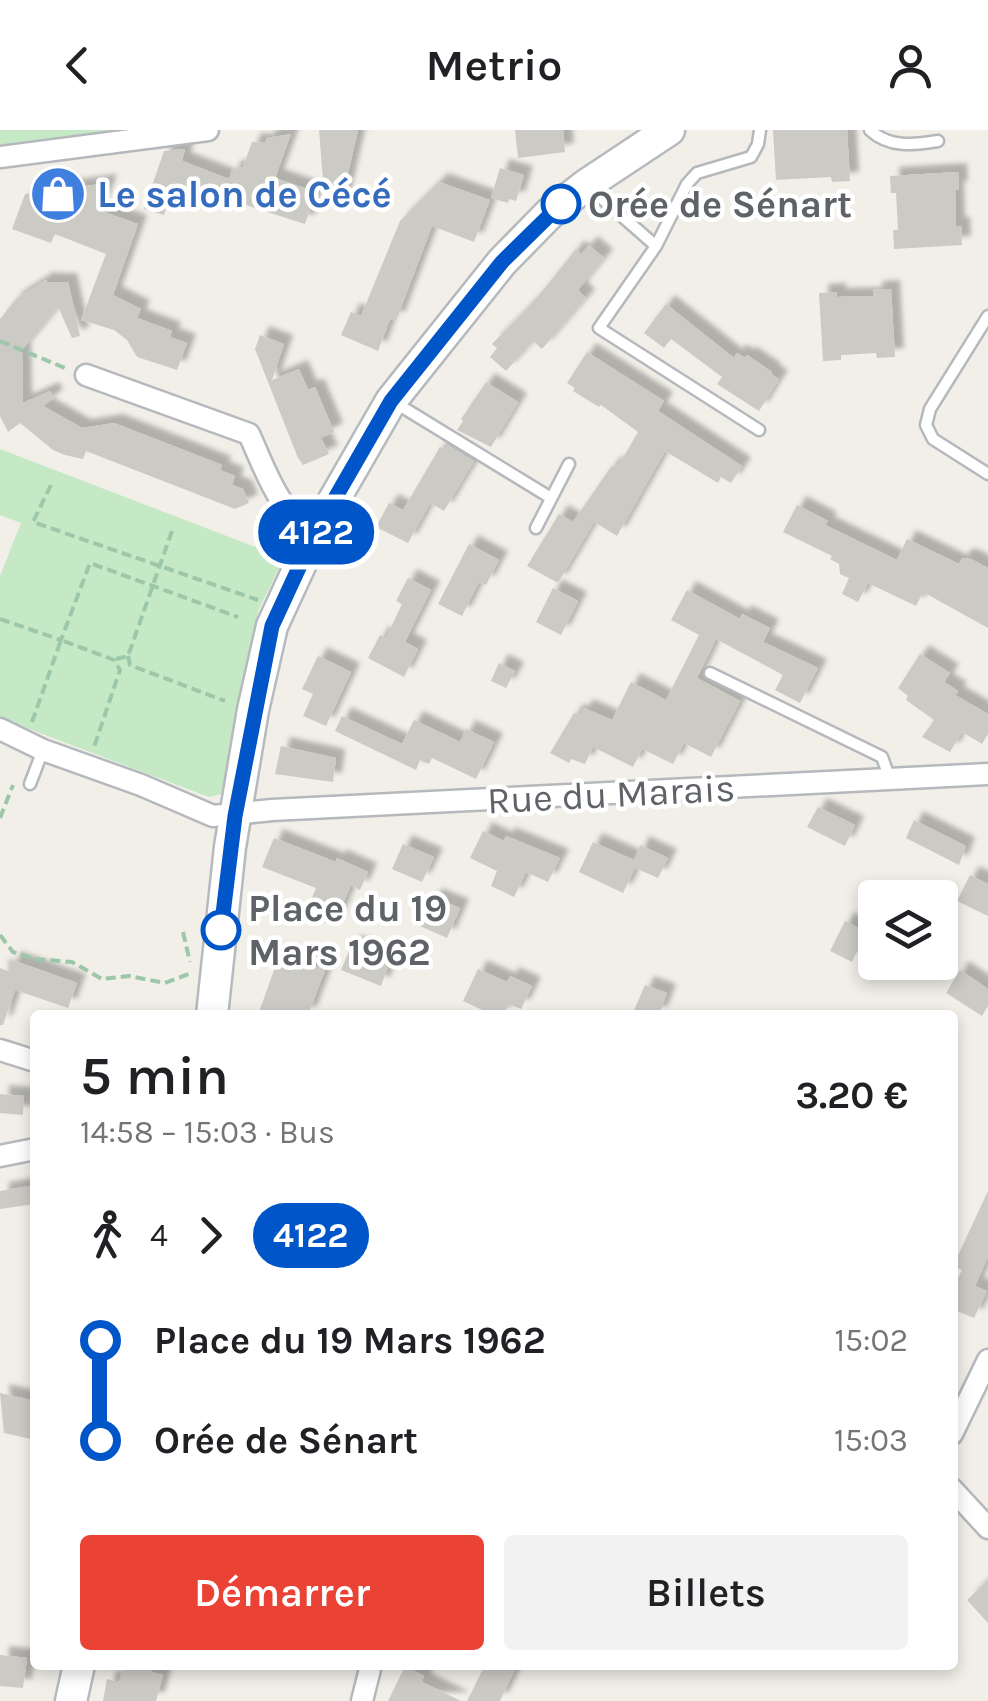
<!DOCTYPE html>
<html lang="fr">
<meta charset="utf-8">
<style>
:root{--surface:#fff;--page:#f2f2f2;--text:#202124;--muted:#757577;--accent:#ea4335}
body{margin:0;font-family:Karla,sans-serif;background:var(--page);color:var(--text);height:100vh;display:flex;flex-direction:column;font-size:38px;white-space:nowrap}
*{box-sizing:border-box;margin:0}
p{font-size:32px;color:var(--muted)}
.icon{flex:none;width:55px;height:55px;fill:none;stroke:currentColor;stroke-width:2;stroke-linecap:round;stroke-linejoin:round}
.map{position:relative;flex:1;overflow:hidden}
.sheet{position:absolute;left:30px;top:880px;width:928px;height:660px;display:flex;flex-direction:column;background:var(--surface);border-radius:10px;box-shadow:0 5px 15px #0003}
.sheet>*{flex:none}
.badge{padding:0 20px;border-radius:32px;font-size:35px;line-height:65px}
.buttons{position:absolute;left:858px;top:750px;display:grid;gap:20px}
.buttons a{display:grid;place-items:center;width:100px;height:100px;border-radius:10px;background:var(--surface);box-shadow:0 5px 15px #0003;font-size:50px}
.map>.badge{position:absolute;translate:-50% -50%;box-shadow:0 0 0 5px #fff}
.legs{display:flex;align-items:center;gap:15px;height:110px;padding:0 50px;font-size:32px}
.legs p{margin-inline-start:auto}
.head{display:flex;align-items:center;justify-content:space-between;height:170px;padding:0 50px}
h1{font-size:55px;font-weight:600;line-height:75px}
.cta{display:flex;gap:20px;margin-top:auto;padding:20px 50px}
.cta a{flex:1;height:115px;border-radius:10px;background:var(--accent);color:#fff;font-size:40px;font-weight:600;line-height:115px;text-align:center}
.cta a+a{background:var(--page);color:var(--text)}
ul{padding:0 50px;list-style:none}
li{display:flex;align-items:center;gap:35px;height:100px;font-size:38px}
li i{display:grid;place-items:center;width:15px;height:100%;margin:0 12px;background:currentColor}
li i::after{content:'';width:25px;height:25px;margin:-12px;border:8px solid;border-radius:50%;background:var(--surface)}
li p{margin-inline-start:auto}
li:first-child i{background:linear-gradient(#0000 50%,currentColor 0)}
li:last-child i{background:linear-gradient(currentColor 50%,#0000 0)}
header{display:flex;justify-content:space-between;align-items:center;height:130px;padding:0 50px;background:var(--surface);font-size:45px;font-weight:600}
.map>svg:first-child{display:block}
.green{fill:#c5e8c5}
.building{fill:#cccac5;filter:url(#shadow)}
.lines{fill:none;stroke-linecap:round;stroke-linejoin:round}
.lane-casing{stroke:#b5b8bc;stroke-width:15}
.street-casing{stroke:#b5b8bc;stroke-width:25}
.secondary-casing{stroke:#b6babf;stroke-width:35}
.path{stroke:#9cc7a9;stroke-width:4;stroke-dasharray:10 5;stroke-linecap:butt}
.lane{stroke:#fff;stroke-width:10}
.street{stroke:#fff;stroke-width:20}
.secondary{stroke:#fff;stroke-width:30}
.line-1-casing{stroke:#fff;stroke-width:22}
.line-1{stroke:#0055c8;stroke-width:15}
.stop-1-dot{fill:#fff;stroke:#0055c8;stroke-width:5}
.labels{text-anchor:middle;stroke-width:9;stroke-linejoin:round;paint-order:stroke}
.shop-label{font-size:38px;font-weight:bold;fill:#366cbe;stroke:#fff;text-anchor:start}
.stop-label{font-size:38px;font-weight:bold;fill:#5f6368;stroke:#fff;text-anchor:start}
.street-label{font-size:38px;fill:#5f6368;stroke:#fff}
</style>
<header><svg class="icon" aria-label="back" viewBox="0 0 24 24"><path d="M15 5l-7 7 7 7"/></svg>Metrio<svg class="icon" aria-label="person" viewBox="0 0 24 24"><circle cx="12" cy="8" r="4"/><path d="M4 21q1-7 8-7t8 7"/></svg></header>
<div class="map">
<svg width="988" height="1571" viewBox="0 0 988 1571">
<defs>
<filter id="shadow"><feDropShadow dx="9" dy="-9" stdDeviation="2.5" flood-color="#0004"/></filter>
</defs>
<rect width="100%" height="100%" fill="#f1efe8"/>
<!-- green -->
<path class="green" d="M0,0H114L0,15Z
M0,319L284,428L258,481L221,664L209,667L0,588V446L21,393L0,385Z"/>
<!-- building -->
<path class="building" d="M319,0H358L342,70L324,63Z
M515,0H563L565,22L518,28Z
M773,0H847L850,51L832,52L831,47L776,50Z
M291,4L275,48L316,62L305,94L174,52L164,85L144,79L164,21L185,19L182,31L229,49L232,40L243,37L252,12L265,13L267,8Z
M500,38L524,45L516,71L509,69L508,73L491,68Z
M958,42L959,60H955L956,96H961L962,115L894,119L893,100H898L896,63H891L890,46Z
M439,52L490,70L474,112L432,96L396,191L390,189L378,221L341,205L351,182L361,186L400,91Z
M108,53L98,80L138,94L113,165L141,179L137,188L172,201L170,207L187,213L177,240L137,227L127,210L114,200L81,190L106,124L55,104L51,113L12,99L25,64Z
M589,115L604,128L578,160L586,168L542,219L533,211L506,241L490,227L497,218L492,214L536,169L576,119L581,124Z
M46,150L47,152H68L80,206L72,208L58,177L22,220L23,273L50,261L54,268L43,276L82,298L114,293L222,335L220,340L235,346L232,355L243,359L249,373L235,379L86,321L83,329L65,325L53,320L20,293L8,302L0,286V189L16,169Z
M891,159L895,227L877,228L876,223L841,225V230L823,231L819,163L837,162V167L874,166L873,160Z
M666,174L734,228L737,223L745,228L747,225L772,242L771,244L779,249L759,281L717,254L722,247L671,209L664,218L644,203Z
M260,205L284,214L272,250L299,239L308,260L315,257L334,302L321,308L329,324L303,335L298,328L255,219Z
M587,222L664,271L658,281L742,336L731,353L721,347L718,353L665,321L617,406L594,392L558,453L527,436L559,384L573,392L610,338L620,333L638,302L601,275L599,277L573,261L575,258L567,253Z
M486,252L518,272L491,317L457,300L463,291L461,289Z
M448,315L474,331L444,381L430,373L408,413L376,397L389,373L403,380L440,317L445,320Z
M797,375L828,391L825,395L897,430L907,409L959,434L962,428H969L988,438V498L923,462L916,476L868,453L858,472L842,464L849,448L840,444L839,434L830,429L832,426L783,402Z
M469,414L499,430L486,455L479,452L462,486L438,474Z
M408,448L431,460L405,512L418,519L404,547L368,528L380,505L386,508L402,474L396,471Z
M553,458L578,471L561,505L536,492Z
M687,460L740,489L742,484L770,498L763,512L818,538L800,573L775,560L783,545L716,509L697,548L740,571L711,627L684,613L673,634L642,619L633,637L593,617L585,634L571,629L569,633L550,623L574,583L580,585L584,578L612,590L631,552L666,570L699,505L671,490Z
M920,524L950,543L944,552L958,561L955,565L988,584V604L982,614L962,602L950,622L922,607L934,590L906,570L908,566L898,558Z
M318,526L351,542L326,596L303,586L313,564L302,559Z
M499,533L515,541L506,558L491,551Z
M342,586L402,614L414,590L460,612L466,599L494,612L476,649L432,628L429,634L420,630L416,640L335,601Z
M281,616L336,628L333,652L275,644Z
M818,677L855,695L845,716L807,697Z
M914,690L966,716L959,735L906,708Z
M483,701L504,711L506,706L560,728L548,752L526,742L514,767L491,756L497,741L470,728Z
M274,708L336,732L337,728L368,742L360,760L351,755L333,796L305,784L316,758L262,737Z
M593,712L634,730L640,715L668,728L658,748L635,738L623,763L579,742Z
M403,714L434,727L422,752L392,739Z
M970,745L988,754V786L957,771Z
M433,767L460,778L447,808L420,796Z
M845,791L866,802L852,832L830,821Z
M352,814L391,829L381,856L341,840Z
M280,823L325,840L308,885H258Z
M12,830L77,853L68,878L15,860L3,895H0V838L8,841Z
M478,839L507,852L510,846L532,856L521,879L509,874L503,885H493L463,871Z
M960,840L988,859V876L982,886L946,863Z
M645,855L667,863L659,885H632Z
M0,964L24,966L23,985L0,983Z
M35,1055V1074L0,1079V1061Z
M988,1061V1127L975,1156L987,1161L974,1188L952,1179V1160L962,1140L953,1136Z
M0,1263L35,1271V1310L4,1303Z
M988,1450V1493L967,1470Z
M0,1525L27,1528L23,1558L0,1556Z
M124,1535H153L151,1542L163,1545L156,1571H103L107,1549L119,1552Z
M485,1535H517L500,1571H467Z
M405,1536L424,1546L422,1552L461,1571H388Z"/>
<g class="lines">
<!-- lane casing -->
<g class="lane-casing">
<path id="lane" d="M870,0C889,18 914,15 938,11
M591,59L656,116L687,54L697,43L751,27L758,14L760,0
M656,116L599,198L759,300
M988,186L930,279L926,295L933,309L988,344
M394,272L551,368
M536,398L569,334
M710,543L882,627L890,649
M30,654L43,620"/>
</g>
<!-- street casing -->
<g class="street-casing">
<path id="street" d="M0,27L208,0
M86,245L249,304C266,341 278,382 315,403
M0,599L43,620L141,655L213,686L272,680L988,644
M0,920L35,931
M0,1026L35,1019
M952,1304L988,1230
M952,1359L988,1398
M362,1571L371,1535"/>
</g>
<!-- secondary casing -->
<g class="secondary-casing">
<path id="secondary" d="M212,885L230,717L253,580L272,496L315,403L391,271L502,132L550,83L586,55L669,0
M71,1571L79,1535"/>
</g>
<!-- path -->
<path class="path" d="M0,211L65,238
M51,355L33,392L258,470
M0,489L61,510L90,433L238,487
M128,526L130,535L225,571
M116,529L128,526L172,401
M32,592L61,510L114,530L120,540L94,617
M0,688L13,655
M183,802L190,832
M0,805L13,822L34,829L72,832L102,849L129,846L165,853L189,844"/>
<!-- lane -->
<use href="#lane" class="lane"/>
<!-- street -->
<use href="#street" class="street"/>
<!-- secondary -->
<use href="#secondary" class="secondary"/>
</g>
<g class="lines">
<!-- line-1 casing -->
<g class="line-1-casing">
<path id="line-1" d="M221,800L235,686L272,496L315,403L391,271L502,132L561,74"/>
</g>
<!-- line-1 -->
<use href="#line-1" class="line-1"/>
</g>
<!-- icons -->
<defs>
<g id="shop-disc" transform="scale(2.875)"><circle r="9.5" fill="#3f7fe0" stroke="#fff"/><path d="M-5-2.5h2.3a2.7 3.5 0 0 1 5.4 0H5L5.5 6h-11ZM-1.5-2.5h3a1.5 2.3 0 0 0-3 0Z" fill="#fff"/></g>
</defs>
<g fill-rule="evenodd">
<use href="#shop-disc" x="58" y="64"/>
</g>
<!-- markers -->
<g class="stop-1-dot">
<circle cx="561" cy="74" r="18"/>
<circle cx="221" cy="800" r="18"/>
</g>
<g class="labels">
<!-- shop labels -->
<g class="shop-label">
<text x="97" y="77">Le salon de Cécé</text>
</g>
<!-- stop labels -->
<g class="stop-label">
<text x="588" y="87">Orée de Sénart</text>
<text x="248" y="791">Place du 19<tspan x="248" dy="44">Mars 1962</tspan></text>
</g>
<!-- street labels -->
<g class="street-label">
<text transform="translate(611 664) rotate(-3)" y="13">Rue du Marais</text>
</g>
</g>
</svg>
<div class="buttons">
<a><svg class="icon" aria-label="layers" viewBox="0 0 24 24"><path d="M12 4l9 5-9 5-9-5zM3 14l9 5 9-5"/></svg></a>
</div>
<b class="badge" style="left:316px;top:402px;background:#0055c8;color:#fff">4122</b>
<section class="sheet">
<div class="head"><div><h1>5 min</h1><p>14:58 – 15:03 · Bus</p></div><b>3.20 €</b></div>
<div class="legs"><svg class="icon" aria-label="walk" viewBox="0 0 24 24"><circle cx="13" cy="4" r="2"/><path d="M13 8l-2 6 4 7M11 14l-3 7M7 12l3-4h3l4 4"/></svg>4<svg class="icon" aria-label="forward" viewBox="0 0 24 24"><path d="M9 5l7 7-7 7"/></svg><b class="badge" style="background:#0055c8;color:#fff">4122</b></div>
<ul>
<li><i style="color:#0055c8"></i><b>Place du 19 Mars 1962</b><p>15:02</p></li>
<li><i style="color:#0055c8"></i><b>Orée de Sénart</b><p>15:03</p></li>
</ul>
<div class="cta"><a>Démarrer</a><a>Billets</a></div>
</section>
</div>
